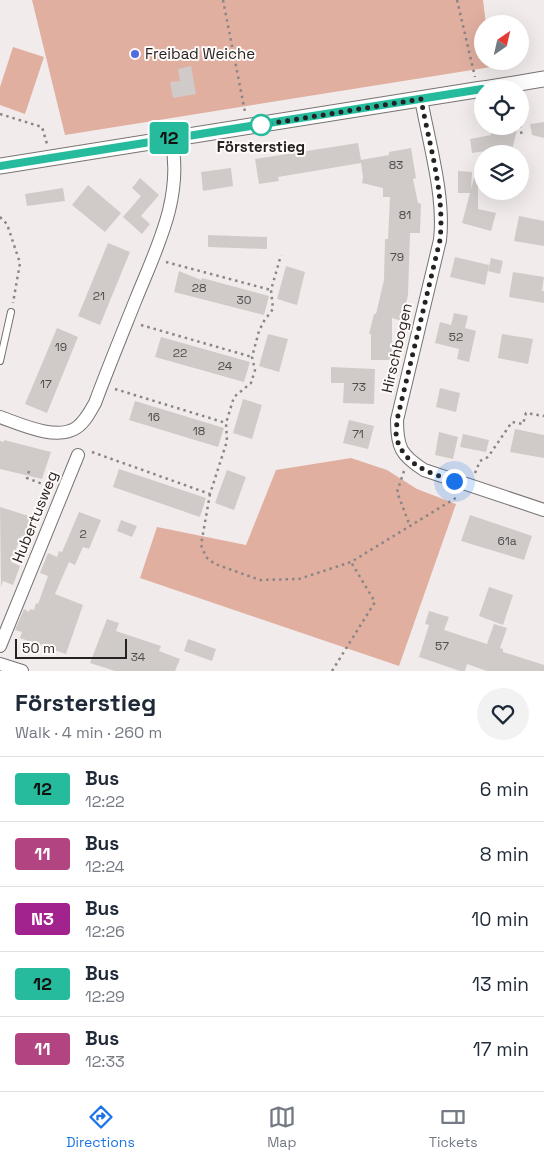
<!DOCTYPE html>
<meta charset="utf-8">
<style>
:root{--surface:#fff;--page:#f2f2f3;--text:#1f2937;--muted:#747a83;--line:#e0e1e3;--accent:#1a73e8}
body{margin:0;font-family:"Space Grotesk",sans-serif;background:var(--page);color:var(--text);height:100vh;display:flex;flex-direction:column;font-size:19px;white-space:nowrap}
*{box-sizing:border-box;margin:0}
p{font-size:16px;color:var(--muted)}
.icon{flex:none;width:28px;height:28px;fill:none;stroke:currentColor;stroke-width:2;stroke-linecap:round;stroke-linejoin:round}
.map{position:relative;height:671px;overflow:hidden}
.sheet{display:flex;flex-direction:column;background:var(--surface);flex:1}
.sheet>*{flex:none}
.badge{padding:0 10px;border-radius:4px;font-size:18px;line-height:32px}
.needle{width:32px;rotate:34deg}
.controls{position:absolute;left:474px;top:15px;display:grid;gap:10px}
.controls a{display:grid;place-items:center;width:55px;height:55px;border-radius:50%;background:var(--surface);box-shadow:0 5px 20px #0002;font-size:25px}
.scale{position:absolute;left:15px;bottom:12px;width:112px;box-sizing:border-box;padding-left:5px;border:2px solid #242222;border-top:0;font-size:14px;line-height:18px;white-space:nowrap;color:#242222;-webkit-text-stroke:4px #fffaf8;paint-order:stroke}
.you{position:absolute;width:25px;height:25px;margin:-12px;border:4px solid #fff;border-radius:50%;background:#1a73e8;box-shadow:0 0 0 8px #1a73e833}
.map>.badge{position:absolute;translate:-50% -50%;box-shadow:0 0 0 2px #fff}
.round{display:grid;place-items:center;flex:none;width:52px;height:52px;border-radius:26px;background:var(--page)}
.head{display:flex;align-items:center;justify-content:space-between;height:85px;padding:0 15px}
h1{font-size:24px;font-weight:600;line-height:38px}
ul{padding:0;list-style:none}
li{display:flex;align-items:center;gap:15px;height:65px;padding:0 15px;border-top:1px solid var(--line)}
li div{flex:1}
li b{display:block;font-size:19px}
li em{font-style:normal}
li .badge{min-width:55px;font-weight:700;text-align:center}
.tab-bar{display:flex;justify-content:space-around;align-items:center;height:70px;border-top:1px solid var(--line);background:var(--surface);font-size:14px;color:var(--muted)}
.tab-bar a{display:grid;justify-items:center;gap:2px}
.tab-bar .on{color:var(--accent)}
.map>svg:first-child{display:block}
.green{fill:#e0afa0}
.building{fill:#d0cbc9}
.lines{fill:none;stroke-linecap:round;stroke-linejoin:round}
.service-casing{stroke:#777271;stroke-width:8}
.minor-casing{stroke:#777271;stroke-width:14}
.tertiary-casing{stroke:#777271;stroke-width:17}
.path{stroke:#8a8686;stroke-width:2.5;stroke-dasharray:2.5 4;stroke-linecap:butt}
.service{stroke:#fff;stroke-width:6}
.minor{stroke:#fff;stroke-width:12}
.tertiary{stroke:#fff;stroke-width:15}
.line-casing{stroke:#fff;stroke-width:11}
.line{stroke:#27bb9d;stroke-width:8}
.walk{stroke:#242222;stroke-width:5;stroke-dasharray:0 9}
.poi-dot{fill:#516de2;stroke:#fffaf8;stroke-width:2}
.stop-dot{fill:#fff;stroke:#27bb9d;stroke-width:2.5}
.labels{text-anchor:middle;stroke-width:4;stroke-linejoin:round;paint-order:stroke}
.number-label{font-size:12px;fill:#4f4c4c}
.poi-label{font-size:15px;fill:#242222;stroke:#fffaf8;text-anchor:start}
.stop-label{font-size:15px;font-weight:bold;fill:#242222;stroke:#fffaf8}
.street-label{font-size:15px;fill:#242222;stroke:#fffaf8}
</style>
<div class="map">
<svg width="544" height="671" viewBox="0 0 544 671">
<rect width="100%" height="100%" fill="#f1eceb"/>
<!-- green -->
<path class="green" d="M32,0H483L486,24H482V61H490L491,67L65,135Z
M13,47L44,57L25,114L0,105V87Z
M351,458L387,470L417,489L456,504L399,666L140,578L157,527L246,545L276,470Z"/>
<!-- building -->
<path class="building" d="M191,66L196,94L173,98L170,82L180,81L178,69Z
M544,122V138L532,135L530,124Z
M490,126H518L511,154H494V150L472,153L470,139L491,135Z
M358,143L361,160L389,155V152L411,148L416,178L413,179L418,203L421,204L420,233H410L408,295L402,321L392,318V360H371V334H369L374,314H376L384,280L385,239H388L390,197H383V188L362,183L363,177L361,163L278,177L279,181L259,184L255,159Z
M231,168L233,186L203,191L201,172Z
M458,171L472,172L471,189L474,178L478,179V209L496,213L491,231L462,223L470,193H458Z
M140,178L159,195L141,216L150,224L142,234L123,217L141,196L132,188Z
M88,185L121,213L105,232L72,205Z
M63,188L65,201L27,206L25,194Z
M519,216L544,221V246L514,241Z
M208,235L267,237V249L208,247Z
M108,243L130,252L100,325L78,316Z
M455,257L489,265L485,285L450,277Z
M491,258L503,261L500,274L488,271Z
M286,266L305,272L297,305L277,299Z
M179,271L201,280L202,278L269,296L264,315L174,292Z
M513,272L544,277L542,291H544V303L509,297Z
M454,313L468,316L465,328L476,331L469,362L457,359L459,349L435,343L440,322L451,325Z
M57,328L78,337L47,413L25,404Z
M268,334L288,339L279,372L259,366Z
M502,334L533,339L528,364L498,358Z
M161,337L250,362L244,382L155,357Z
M331,367L375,369L374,404L343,403L344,383H331Z
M440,388L460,393L456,412L436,407Z
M243,399L262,405L252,439L233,433Z
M135,401L224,428L218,447L129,420Z
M349,420L374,426L368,449L343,443Z
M515,429L544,435V458L510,452Z
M439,432L458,437L453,459L435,455Z
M463,434L489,440L486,452L460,447Z
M4,440L51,452L42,479L0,469V441L4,442Z
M119,469L206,498L200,517L113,487Z
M227,470L246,477L234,510L215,503Z
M0,507L32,517L25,538L21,536L11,562L20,566L13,585L3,581L1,587Z
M79,512L101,520L89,549L83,547L75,565L69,562L55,594L83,605L66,654L20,638L22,632L15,630L24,609L29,612L30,609L34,610L36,603L38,604L48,576L40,573L48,553L57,557L59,551L62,552Z
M470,515L532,536L524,560L461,541Z
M121,520L137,526L132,537L117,531Z
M489,587L513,595L503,625L479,616Z
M429,611L449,617L444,630L487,644L494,624L507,628L500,648L503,649V652L544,665V671H487L467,664L465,671H460L419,657L429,625L425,624Z
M107,619L119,623L116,631L161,646L159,651L180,659L175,671H115L90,663Z
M188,639L216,649L212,661L184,651Z"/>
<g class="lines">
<!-- service casing -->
<g class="service-casing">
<path id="service" d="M0,361L11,312"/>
</g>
<!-- minor casing -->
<g class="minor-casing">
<path id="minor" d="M421,99C429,143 445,196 440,240L397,420C397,448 401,455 424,470L544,510
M0,417C20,424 56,441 76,428C85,422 90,412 95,403C108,368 122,334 136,299C157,247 184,196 171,138
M0,646L78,455
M0,664L22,671"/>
</g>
<!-- tertiary casing -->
<g class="tertiary-casing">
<path id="tertiary" d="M484,89L544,79
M0,166L482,89"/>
</g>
<!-- path -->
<path class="path" d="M223,0L245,112
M457,0L475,77
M0,114L42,127L47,144
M520,125L522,137
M0,217L7,224L20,263L13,303
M166,262L271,290
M141,325L252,357
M115,389L226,423
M92,452L210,494L227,441L226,423L234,397L251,383L255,370L252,357L259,331L264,321L273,309L271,290L281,255
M29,471L27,478L50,487
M404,471L397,492L410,526
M475,473L480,461L488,457L512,422L523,424L526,413L544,416
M210,494L201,545L206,557L215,564L260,580L299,579L351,562L459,496
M332,671L375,602L351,562"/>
<!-- service -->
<use href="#service" class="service"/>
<!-- minor -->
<use href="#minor" class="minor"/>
<!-- tertiary -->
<use href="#tertiary" class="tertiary"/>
</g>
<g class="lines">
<!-- line casing -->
<g class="line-casing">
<path id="line" d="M0,166L482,89"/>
</g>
<!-- line -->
<use href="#line" class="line"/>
<!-- walk -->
<path class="walk" d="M261,125L421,99C429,144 445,194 440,240L397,420C397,426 395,434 397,440C406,466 430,473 454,481"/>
</g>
<!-- markers -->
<circle class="poi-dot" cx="135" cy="54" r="5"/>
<circle class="stop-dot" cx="261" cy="125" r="10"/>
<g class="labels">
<!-- number labels -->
<g class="number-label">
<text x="396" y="169">83</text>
<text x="405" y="219">81</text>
<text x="397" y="261">79</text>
<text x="199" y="292">28</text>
<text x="99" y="300">21</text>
<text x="244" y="304">30</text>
<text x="456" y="341">52</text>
<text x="61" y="351">19</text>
<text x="180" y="357">22</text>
<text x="225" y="370">24</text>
<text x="46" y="388">17</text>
<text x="359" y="391">73</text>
<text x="154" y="421">16</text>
<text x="199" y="435">18</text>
<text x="358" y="438">71</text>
<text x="83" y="538">2</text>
<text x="507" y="545">61a</text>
<text x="442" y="650">57</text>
<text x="138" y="661">34</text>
</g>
<!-- poi labels -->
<g class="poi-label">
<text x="145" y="59">Freibad Weiche</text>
</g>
<!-- stop labels -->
<g class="stop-label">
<text x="261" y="152">Försterstieg</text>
</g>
<!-- street labels -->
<g class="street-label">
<text transform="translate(397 348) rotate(-77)" y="5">Hirschbogen</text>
<text transform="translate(35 517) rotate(-68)" y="5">Hubertusweg</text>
</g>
</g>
</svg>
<div class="controls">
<a><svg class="needle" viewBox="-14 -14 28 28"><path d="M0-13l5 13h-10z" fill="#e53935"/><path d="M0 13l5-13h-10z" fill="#747a83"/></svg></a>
<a><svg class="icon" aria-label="locate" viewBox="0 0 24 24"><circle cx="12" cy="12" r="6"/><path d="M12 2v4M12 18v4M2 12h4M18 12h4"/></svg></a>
<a><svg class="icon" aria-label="layers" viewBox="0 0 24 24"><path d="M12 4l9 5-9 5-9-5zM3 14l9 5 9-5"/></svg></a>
</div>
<div class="scale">50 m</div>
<div class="you" style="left:454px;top:481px"></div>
<b class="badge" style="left:169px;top:138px;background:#27bb9d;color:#111">12</b>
</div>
<section class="sheet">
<div class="head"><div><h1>Försterstieg</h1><p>Walk · 4 min · 260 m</p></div><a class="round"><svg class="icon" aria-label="heart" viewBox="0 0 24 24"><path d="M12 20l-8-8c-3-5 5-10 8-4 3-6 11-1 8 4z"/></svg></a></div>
<ul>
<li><span class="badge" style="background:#27bb9d;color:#111">12</span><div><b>Bus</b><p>12:22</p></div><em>6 min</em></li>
<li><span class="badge" style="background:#b24481;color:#fff">11</span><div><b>Bus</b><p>12:24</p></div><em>8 min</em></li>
<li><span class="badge" style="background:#a2238e;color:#fff">N3</span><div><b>Bus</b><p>12:26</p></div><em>10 min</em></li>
<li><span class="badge" style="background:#27bb9d;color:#111">12</span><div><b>Bus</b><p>12:29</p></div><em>13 min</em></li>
<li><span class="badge" style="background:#b24481;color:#fff">11</span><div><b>Bus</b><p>12:33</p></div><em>17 min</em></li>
</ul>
</section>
<nav class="tab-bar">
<a class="on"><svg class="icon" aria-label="directions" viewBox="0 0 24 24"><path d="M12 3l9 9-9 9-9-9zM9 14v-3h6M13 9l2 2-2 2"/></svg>Directions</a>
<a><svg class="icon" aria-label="map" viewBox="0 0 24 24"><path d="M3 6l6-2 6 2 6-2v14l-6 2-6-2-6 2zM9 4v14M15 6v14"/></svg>Map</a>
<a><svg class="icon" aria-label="tickets" viewBox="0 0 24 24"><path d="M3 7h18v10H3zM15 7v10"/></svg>Tickets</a>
</nav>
